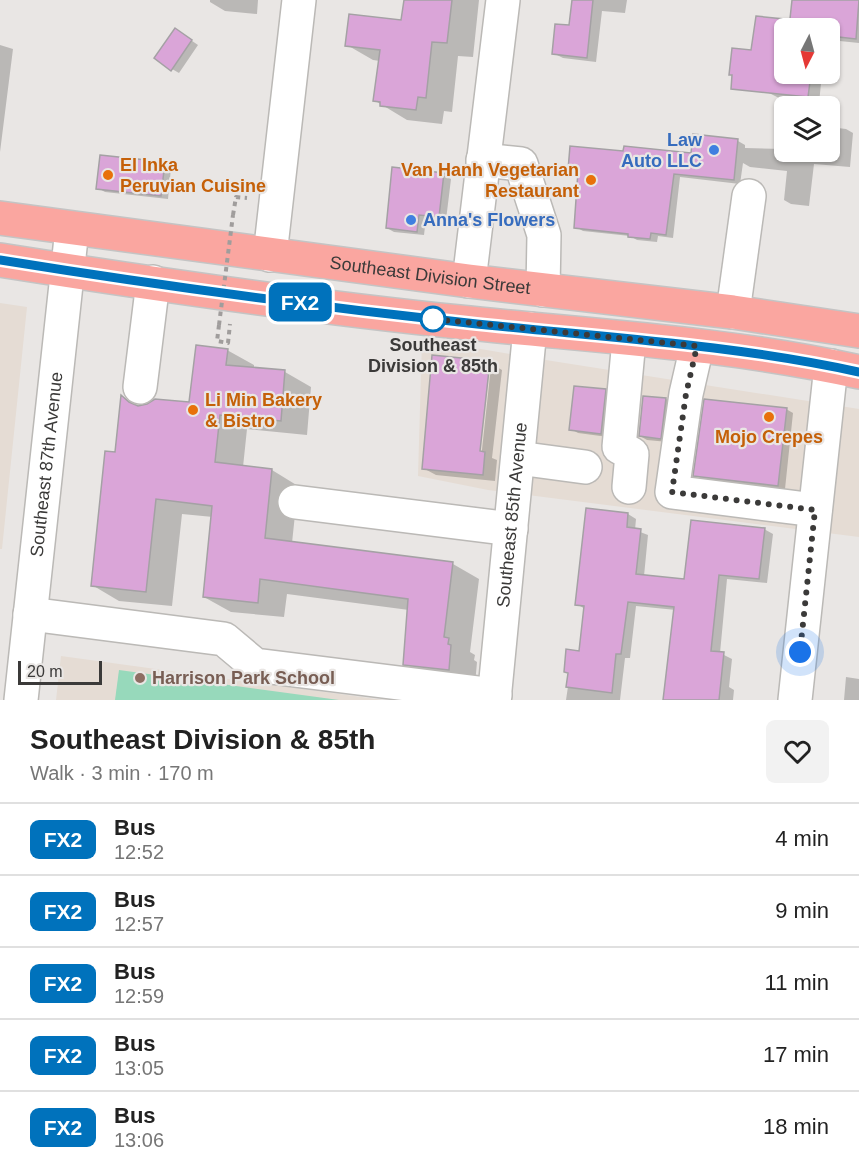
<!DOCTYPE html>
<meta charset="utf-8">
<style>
:root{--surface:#fff;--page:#f2f2f2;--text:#222;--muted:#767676;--line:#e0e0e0}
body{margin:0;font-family:Arial,sans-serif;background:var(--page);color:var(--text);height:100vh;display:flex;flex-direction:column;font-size:22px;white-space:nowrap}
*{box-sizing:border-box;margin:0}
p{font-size:20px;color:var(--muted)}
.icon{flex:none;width:33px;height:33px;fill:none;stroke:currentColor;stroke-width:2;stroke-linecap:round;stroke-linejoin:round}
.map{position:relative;height:700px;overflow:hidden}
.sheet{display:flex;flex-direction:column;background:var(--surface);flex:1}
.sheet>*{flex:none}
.badge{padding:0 12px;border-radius:9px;font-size:21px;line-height:39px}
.needle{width:39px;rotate:186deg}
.controls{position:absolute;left:774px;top:18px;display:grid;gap:12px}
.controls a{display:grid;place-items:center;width:66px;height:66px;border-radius:9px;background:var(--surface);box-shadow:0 2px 4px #0004;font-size:30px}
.scale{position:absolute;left:18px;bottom:15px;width:84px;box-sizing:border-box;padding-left:6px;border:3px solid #3b3a39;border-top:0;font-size:16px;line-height:21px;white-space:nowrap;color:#3b3a39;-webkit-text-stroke:4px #e9e6e4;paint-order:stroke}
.you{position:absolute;width:30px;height:30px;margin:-15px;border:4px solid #fff;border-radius:50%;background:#1a73e8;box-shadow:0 0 0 9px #1a73e833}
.map>.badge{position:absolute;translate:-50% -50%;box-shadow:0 0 0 3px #fff}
.round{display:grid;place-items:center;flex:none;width:63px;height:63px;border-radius:9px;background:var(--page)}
.headline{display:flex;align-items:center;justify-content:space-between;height:102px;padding:0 30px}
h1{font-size:28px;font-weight:600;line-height:45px}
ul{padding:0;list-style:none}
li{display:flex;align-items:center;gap:18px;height:72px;padding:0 30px;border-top:2px solid var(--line)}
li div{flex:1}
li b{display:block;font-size:22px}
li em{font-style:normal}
li .badge{min-width:66px;font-weight:700;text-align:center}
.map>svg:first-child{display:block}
.built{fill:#e5dcd4}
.green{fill:#97d9bb}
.shadow{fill:#0003;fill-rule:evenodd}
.building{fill:#daa5d8;stroke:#a4a1a4;stroke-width:1.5}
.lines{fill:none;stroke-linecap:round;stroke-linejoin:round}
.minor-casing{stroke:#bbb9b6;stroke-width:36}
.major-casing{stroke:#c4c4c4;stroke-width:36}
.path{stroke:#a09d9c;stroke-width:4;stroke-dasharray:4.5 4.5;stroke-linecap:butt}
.minor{stroke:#fff;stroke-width:33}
.major{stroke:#faa6a0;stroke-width:33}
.path-bridge{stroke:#a09d9c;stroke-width:4;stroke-dasharray:4.5 4.5;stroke-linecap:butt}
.line-casing{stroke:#fff;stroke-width:14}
.line{stroke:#0072bc;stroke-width:9}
.walk{stroke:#3b3a39;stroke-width:6;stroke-dasharray:0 10.8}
.shop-dot{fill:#3f7fe0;stroke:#e9e6e4;stroke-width:2}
.food-dot{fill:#e8710a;stroke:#e9e6e4;stroke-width:2}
.stop-dot{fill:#fff;stroke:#0072bc;stroke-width:3}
.education-dot{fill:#8d6e63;stroke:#e9e6e4;stroke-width:2}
.labels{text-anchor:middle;stroke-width:4.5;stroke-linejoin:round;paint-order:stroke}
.shop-label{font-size:18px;font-weight:bold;fill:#366cbe;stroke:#e9e6e4;text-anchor:end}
.food-label{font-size:18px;font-weight:bold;fill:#c56008;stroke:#e9e6e4;text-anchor:start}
.street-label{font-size:18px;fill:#3b3a39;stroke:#e9e6e4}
.stop-label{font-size:18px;font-weight:bold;fill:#3b3a39;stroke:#e9e6e4}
.education-label{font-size:18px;font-weight:bold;fill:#785e54;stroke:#e9e6e4;text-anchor:start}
</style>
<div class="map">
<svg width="859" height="700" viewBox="0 0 859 700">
<rect width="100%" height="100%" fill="#e9e6e4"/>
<!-- built -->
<path class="built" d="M0,303L27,307L2,549H0Z
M422,339L552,361L859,409V537L488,490L418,476Z
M61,656L383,700H56Z"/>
<!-- green -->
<path class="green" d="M119,670L339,700H115Z"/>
<!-- shadow -->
<path class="shadow" d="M210,0H258L257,14L225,11L210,2Z
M405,0H479L473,57L458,56L452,112L444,111L442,124L407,120L374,100L380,61L373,60L347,45L403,22Z
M573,0H627L625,13L602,11L596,62L563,58L553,53L570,27Z
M794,0H859V43L830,40V28H784V74H822L819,103L779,98L731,74L752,52L757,18L791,22Z
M182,34L198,45L179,73L172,69Z
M0,45L13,49L0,152Z
M830,127L846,129L853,133L850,167L814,164L809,206L791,204L784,200L787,171L750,167L743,163L740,184L680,177L673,238L658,236L657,242L637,240L630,236L583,231L576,227L580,173L569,169L624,153L693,155L738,141L745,145V148L784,149V152H830Z
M164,163L171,168L168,199L105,192L98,188Z
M443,175L451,179L446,220L426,218L424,235L394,232L387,228Z
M227,350L254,365V369L285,372L311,387L307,435L247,429L243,467L272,470L298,486L292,543L453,564L479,579L470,652L475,655L474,660L477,662L475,685L431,679L405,664L409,610L287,594L284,617L231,612L204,597L213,517L182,514L172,606L119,601L92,585L116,454L122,397L139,407L191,404Z
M490,363L502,370L492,458L497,460L495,481L436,475L423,468ZM488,366H491L481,459H478Z
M605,391L612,395L608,437L578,433L571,429Z
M644,397L666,399L673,404L668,442L647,440L640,436Z
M786,409L793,413L785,489L702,479L695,475Z
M628,514L636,519L635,530L648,535L644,576L686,581L764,529L773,534L767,583L727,579L720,653L732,659L729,687L734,690L733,700H665L676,610L636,606L630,658H625L620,700H566L570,673L580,652L585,609L577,604Z
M846,677L859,679V700H844Z"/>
<!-- building -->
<path class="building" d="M404,0H452L447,43L432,42L426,98L418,97L416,110L380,106V102L373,101L380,50L345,46L349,14L401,20Z
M572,0H593L587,58L552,54L555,24L569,25Z
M792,0H859L856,39L830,36V28H789Z
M756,16L784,19V74H811L808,97L731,89L732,75H729L732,48L751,50Z
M175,28L192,40L171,71L154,58Z
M693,134L738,139L734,180L674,174L666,235L651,233L650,239L628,237V234L574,228L578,171L568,170L570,146L623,151L624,146L691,153Z
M100,155L165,162L161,196L96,189Z
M392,167L444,173L439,217L419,215L417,232L386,228Z
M196,345L228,349L226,365L285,370L281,421L220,415L215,462L272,469L265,538L453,562L444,637L449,638L448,644L451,645L449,670L403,665L408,599L260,579L258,603L203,597L212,506L156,499L146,592L91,586L105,451L115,452L121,395L129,402L138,406L147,404L155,399L189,402Z
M432,355L490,361L480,451L485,452L483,475L422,469Z
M574,386L606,389L601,434L569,430Z
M643,396L666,398L661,439L639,436Z
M704,399L787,408L778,486L693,476Z
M586,508L628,513L627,527L641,529L636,574L684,579L691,520L765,528L759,579L719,575L711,651L724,652L719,700H663L674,607L628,602L621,654H616L612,693L566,687L568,673L564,672L566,649L579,651L584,606L575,605Z"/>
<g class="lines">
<!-- minor casing -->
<g class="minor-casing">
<g id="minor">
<path d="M483,160L521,164L544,235L543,290"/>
<path d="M270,255L299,0"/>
<path d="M469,281L503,0"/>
<path d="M733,312L749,196"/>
<path d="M629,340L619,447L632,454L629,487"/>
<path d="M697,346L686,394L672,492L815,510"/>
<path d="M140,387L153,282"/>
<path d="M518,458L585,467"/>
<path d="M295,502L511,529"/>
<path d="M30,614L224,639L255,665L495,695"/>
<path id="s1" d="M21,700L72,229"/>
<path id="s2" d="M494,700L530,329"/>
<path d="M795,700L831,366"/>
</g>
</g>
<!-- major casing -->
<g class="major-casing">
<g id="major">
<path id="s3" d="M0,218L469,281L733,312L859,331"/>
<path d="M0,260C152,284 305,306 459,322C592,336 728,343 859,372"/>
</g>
</g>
<!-- path -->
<path class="path" d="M233,215L236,197L247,198
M219,325L217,341L228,343L230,324"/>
<!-- minor -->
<use href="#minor" class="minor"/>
<!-- major -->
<use href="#major" class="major"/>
<!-- path-bridge -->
<path class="path-bridge" d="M219,325L233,215"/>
</g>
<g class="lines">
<!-- line casing -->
<g class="line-casing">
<path id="line" d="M0,260C155,285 311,306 468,323C598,337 731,344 859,372"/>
</g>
<!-- line -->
<use href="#line" class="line"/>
<!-- walk -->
<path class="walk" d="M433,319L424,318L697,346L686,394L672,492L815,510L800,652"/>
</g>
<!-- markers -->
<g class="shop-dot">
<circle cx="714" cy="150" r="6"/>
<circle cx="411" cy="220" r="6"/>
</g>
<g class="food-dot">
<circle cx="108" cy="175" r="6"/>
<circle cx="591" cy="180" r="6"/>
<circle cx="193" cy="410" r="6"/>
<circle cx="769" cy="417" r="6"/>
</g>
<circle class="stop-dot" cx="433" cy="319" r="12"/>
<circle class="education-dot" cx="140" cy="678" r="6"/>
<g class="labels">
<!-- shop labels -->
<g class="shop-label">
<text x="702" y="146">Law<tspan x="702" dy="21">Auto LLC</tspan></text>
<text x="423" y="226" text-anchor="start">Anna's Flowers</text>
</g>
<!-- food labels -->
<g class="food-label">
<text x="120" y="171">El Inka<tspan x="120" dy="21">Peruvian Cuisine</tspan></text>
<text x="579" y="176" text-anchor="end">Van Hanh Vegetarian<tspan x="579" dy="21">Restaurant</tspan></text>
<text x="205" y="406">Li Min Bakery<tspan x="205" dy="21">&amp; Bistro</tspan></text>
<text x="769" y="443" text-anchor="middle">Mojo Crepes</text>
</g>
<!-- street labels -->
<g class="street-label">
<text dy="6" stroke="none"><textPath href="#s3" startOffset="434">Southeast Division Street</textPath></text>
<text dy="6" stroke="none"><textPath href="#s1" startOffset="237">Southeast 87th Avenue</textPath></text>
<text dy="6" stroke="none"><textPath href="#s2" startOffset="186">Southeast 85th Avenue</textPath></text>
</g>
<!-- stop labels -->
<g class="stop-label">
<text x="433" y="351">Southeast<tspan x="433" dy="21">Division &amp; 85th</tspan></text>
</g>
<!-- education labels -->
<g class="education-label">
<text x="152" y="684">Harrison Park School</text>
</g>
</g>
</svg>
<div class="controls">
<a><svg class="needle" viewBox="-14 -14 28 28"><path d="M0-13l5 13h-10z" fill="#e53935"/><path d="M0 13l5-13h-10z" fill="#767676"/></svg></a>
<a><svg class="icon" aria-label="layers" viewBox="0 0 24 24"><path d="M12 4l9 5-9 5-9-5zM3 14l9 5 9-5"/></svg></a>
</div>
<div class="scale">20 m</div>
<div class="you" style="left:800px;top:652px"></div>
<b class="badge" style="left:300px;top:302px;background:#0072bc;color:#fff">FX2</b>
</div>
<section class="sheet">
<div class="headline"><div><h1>Southeast Division &amp; 85th</h1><p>Walk · 3 min · 170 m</p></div><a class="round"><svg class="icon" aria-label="heart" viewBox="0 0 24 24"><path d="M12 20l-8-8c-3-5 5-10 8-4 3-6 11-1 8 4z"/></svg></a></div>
<ul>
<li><span class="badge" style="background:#0072bc;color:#fff">FX2</span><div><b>Bus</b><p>12:52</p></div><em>4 min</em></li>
<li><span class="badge" style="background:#0072bc;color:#fff">FX2</span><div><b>Bus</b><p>12:57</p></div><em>9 min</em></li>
<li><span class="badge" style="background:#0072bc;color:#fff">FX2</span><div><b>Bus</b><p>12:59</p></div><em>11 min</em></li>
<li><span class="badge" style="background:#0072bc;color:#fff">FX2</span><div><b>Bus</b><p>13:05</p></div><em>17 min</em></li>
<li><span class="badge" style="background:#0072bc;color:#fff">FX2</span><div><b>Bus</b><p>13:06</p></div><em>18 min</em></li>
</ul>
</section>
